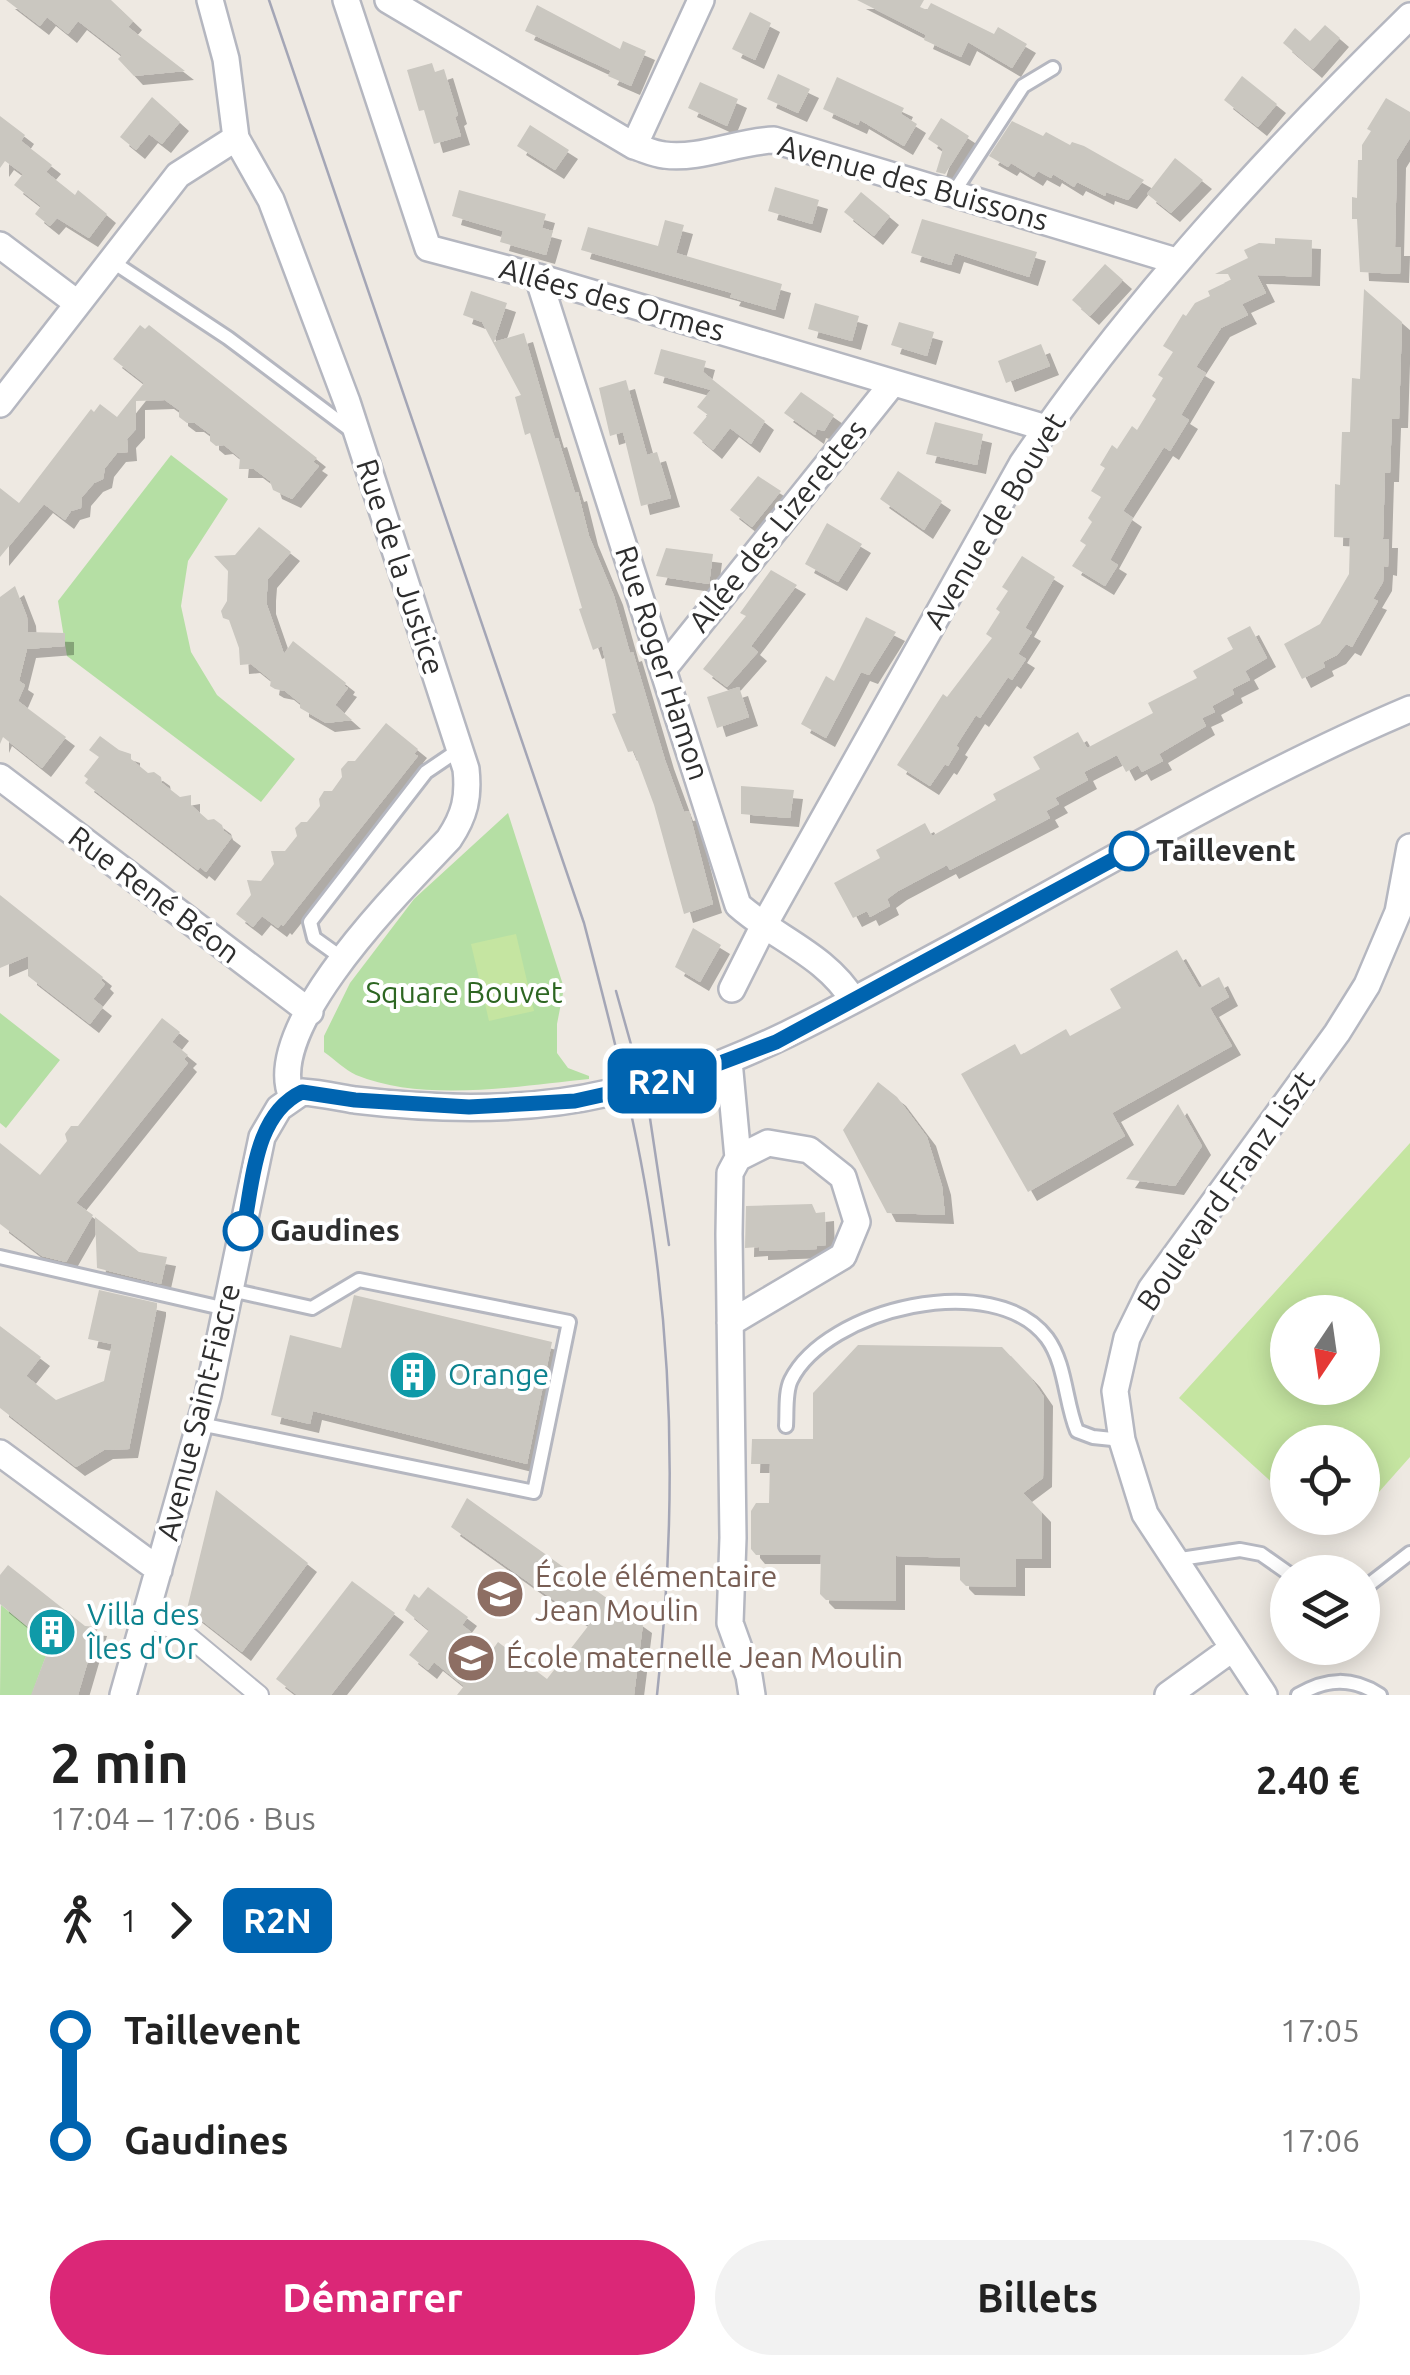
<!DOCTYPE html>
<html lang="fr">
<meta charset="utf-8">
<style>
:root{--surface:#fff;--page:#f2f2f2;--text:#222;--muted:#767676;--accent:#db2777}
body{margin:0;font-family:Ubuntu,sans-serif;background:var(--page);color:var(--text);height:100vh;display:flex;flex-direction:column;font-size:38px;white-space:nowrap}
*{box-sizing:border-box;margin:0}
p{font-size:32px;color:var(--muted)}
.icon{flex:none;width:55px;height:55px;fill:none;stroke:currentColor;stroke-width:2;stroke-linecap:round;stroke-linejoin:round}
.map{position:relative;height:1695px;overflow:hidden}
.details{display:flex;flex-direction:column;background:var(--surface);flex:1}
.details>*{flex:none}
.badge{padding:0 20px;border-radius:15px;font-size:35px;line-height:65px}
.needle{width:65px;rotate:193deg}
.buttons{position:absolute;left:1270px;top:1295px;display:grid;gap:20px}
.buttons a{display:grid;place-items:center;width:110px;height:110px;border-radius:50%;background:var(--surface);box-shadow:0 5px 25px #0003;font-size:50px}
.map>.badge{position:absolute;translate:-50% -50%;box-shadow:0 0 0 5px #fff}
.legs{display:flex;align-items:center;gap:15px;height:110px;padding:0 50px;font-size:32px}
.legs p{margin-inline-start:auto}
.head{display:flex;align-items:center;justify-content:space-between;height:170px;padding:0 50px}
h1{font-size:55px;font-weight:600;line-height:75px}
.action{display:flex;gap:20px;margin-top:auto;padding:20px 50px}
.action a{flex:1;height:115px;border-radius:60px;background:var(--accent);color:#fff;font-size:40px;font-weight:600;line-height:115px;text-align:center}
.action a+a{background:var(--page);color:var(--text)}
ul{padding:0 50px;list-style:none}
li{display:flex;align-items:center;gap:35px;height:110px;font-size:38px}
li i{display:grid;place-items:center;width:15px;height:100%;margin:0 12px;background:currentColor}
li i::after{content:'';width:25px;height:25px;margin:-12px;border:8px solid;border-radius:50%;background:var(--surface)}
li p{margin-inline-start:auto}
li:first-child i{background:linear-gradient(#0000 50%,currentColor 0)}
li:last-child i{background:linear-gradient(currentColor 50%,#0000 0)}
.map>svg:first-child{display:block}
.green{fill:#b5dfa4}
.pitch{fill:#c5e5a1;fill-rule:evenodd}
.building{fill:#cac7c0;filter:url(#shadow)}
.lines{fill:none;stroke-linecap:round;stroke-linejoin:round}
.service-casing{stroke:#b5b7c0;stroke-width:18}
.pedestrian-casing{stroke:#b5b7c0;stroke-width:22}
.minor-casing{stroke:#b5b7c0;stroke-width:30}
.service{stroke:#fff;stroke-width:12}
.pedestrian{stroke:#fff;stroke-width:18}
.minor{stroke:#fff;stroke-width:25}
.tram{stroke:#a4a6b6;stroke-width:2.5}
.minor-bridge-casing{stroke:#b5b7c0;stroke-width:30;stroke-linecap:butt}
.minor-bridge{stroke:#fff;stroke-width:25}
.line-1-casing{stroke:#fff;stroke-width:22}
.line-1{stroke:#0064b0;stroke-width:15}
.stop-1-dot{fill:#fff;stroke:#0064b0;stroke-width:5}
.labels{text-anchor:middle;stroke-width:8;stroke-linejoin:round;paint-order:stroke}
.street-label{font-size:30px;fill:#2e2e2e;stroke:#fff}
.stop-label{font-size:30px;font-weight:bold;fill:#2e2e2e;stroke:#fff;text-anchor:start}
.park-label{font-size:30px;fill:#2d6622;stroke:#fff}
.culture-label{font-size:30px;fill:#0d838f;stroke:#fff;text-anchor:start}
.education-label{font-size:30px;fill:#785e54;stroke:#fff;text-anchor:start}
</style>
<div class="map">
<svg width="1410" height="1695" viewBox="0 0 1410 1695">
<defs>
<filter id="shadow"><feDropShadow dx="9" dy="9" stdDeviation="0" flood-color="#0004"/></filter>
</defs>
<rect width="100%" height="100%" fill="#eee9e2"/>
<!-- green -->
<path class="green" d="M171,455L228,499L188,561L181,606L191,652L217,695L295,759L261,802L67,656L58,601Z
M508,813L564,988L557,1024V1053L568,1068L589,1076V1079C518,1086 424,1103 356,1075C345,1070 334,1059 324,1052V1036L350,983L414,899Z
M0,1013L60,1060L6,1128L0,1123Z
M1,1605L50,1645L33,1691L38,1695H0Z"/>
<!-- pitch -->
<path class="pitch" d="M516,934L534,1011L489,1021L471,944Z
M1410,1143V1457L1363,1510L1362,1442H1288L1287,1496L1179,1398ZM1362,1312V1388H1288V1312Z"/>
<!-- building -->
<path class="building" d="M6,0H111L133,21L128,27L185,71L134,76L118,59L122,55L78,21L68,34L47,17L40,26Z
M857,0H924L920,7L927,10L931,3L994,34L998,27L1027,44L1012,68L968,42L961,57L924,40L926,35Z
M537,5L620,49L623,41L646,51L631,86L608,76L611,71L525,31Z
M750,12L771,23L755,60L732,49Z
M1325,25L1340,38L1313,69L1283,43L1295,28L1310,41Z
M432,63L435,72L444,69L458,115L455,117L461,136L434,144L424,110L419,111L407,70Z
M778,74L810,89L798,113L767,99Z
M1242,76L1277,104L1258,127L1224,100Z
M837,77L904,108L901,114L917,124L904,146L860,120L858,125L823,109Z
M700,82L738,99L727,126L688,108Z
M152,97L180,122L162,144L149,134L136,150L120,137Z
M1386,98L1410,112V138L1397,159L1395,247H1401L1400,274L1360,272L1357,219H1352V197L1357,198L1358,160H1362V145L1371,131L1367,129Z
M0,116L25,135L21,141L52,165L46,172L75,195L78,190L107,214L89,238L57,218L50,226L35,214L41,206L14,185L23,174L5,161L0,168Z
M941,118L969,136L945,174L936,172L943,149L928,139Z
M1012,121L1043,136L1046,132L1070,145L1072,142L1084,146L1144,180L1128,200L1106,192L1105,196L1077,182L1074,187L1053,174L1051,178L1038,171L1034,177L1011,163L1008,167L989,156Z
M530,125L569,150L555,170L517,146Z
M1175,158L1203,180L1171,213L1147,194Z
M775,187L819,200L812,224L768,211Z
M459,190L546,214L542,228L553,231L546,255L500,242L503,231L452,216Z
M861,192L890,216L874,236L844,212Z
M922,219L1037,252L1029,277L955,253L951,265L911,253Z
M665,220L684,225L676,253L782,284L775,310L730,297L732,293L581,250L588,227L658,246Z
M1275,238L1312,240L1311,277L1257,275L1266,293L1242,304L1248,315L1221,328L1196,367L1206,373L1181,415L1189,420L1170,451L1164,447L1123,511L1133,518L1110,560L1118,565L1105,586L1072,566L1086,545L1080,541L1092,522L1088,518L1101,497L1091,491L1105,468L1100,465L1112,445L1117,449L1132,426L1137,430L1156,399L1152,396L1163,378L1158,375L1173,352L1163,346L1183,314L1186,316L1195,303L1210,296L1208,291L1231,280L1228,274H1215L1248,258L1244,250L1259,243L1275,244Z
M1105,264L1123,280L1090,316L1072,300Z
M1364,289L1402,322L1399,419H1392L1390,473H1385L1383,539H1389L1388,567L1384,566L1383,582L1373,599L1378,601L1352,647L1346,644L1337,655L1323,662L1325,667L1302,679L1284,644L1320,624L1349,574L1350,538L1334,537L1335,484L1340,485L1342,432H1350L1352,378L1360,379Z
M471,291L507,303L494,342L524,333L555,439L558,438L575,493L578,492L589,536L614,596L630,653L633,652L665,760L684,812L689,811L713,904L684,914L654,805L634,751L628,752L612,714L616,713L602,646L593,650L579,609L582,608L530,433L525,435L515,397L521,395L482,322L463,315Z
M815,303L859,316L852,341L808,329Z
M899,322L934,332L927,356L891,345Z
M140,325L145,329L149,325L255,409L317,458L313,462L319,466L292,499L273,490L270,481L254,469H239L240,458L224,445L216,446L210,441V434L195,423H187L179,417V410L165,400L136,401V429L127,439L128,452L117,453L105,468L103,479L94,483L82,497L81,508L71,511L65,520L44,504L0,557V488L19,503L91,409L94,412L100,404L117,417L144,383L113,359Z
M1041,344L1050,366L1006,383L998,361Z
M661,349L706,361L703,372L765,421L751,444L730,428L713,450L693,433L708,415L697,407L711,390L654,374Z
M626,380L647,455L657,452L671,498L641,506L623,432L610,436L599,388Z
M801,392L834,415L824,431L817,429L815,435L784,413Z
M935,422L983,434L977,465L926,454Z
M898,471L942,501L924,530L880,499Z
M758,476L781,491L752,527L730,510Z
M827,523L862,544L838,582L805,564Z
M259,527L291,552L268,579L267,592V605L284,654L293,641L346,683L344,686L348,688L335,705L352,720L326,723L300,708V703L285,691L275,689L270,686L271,680L251,664L240,665L239,648L229,620L223,618L221,611L227,601L228,571L214,556L235,555Z
M666,548L713,554L709,584L656,576Z
M1022,556L1055,577L1025,628L1032,632L1018,654L1026,659L1012,680L1008,677L980,718L976,715L956,746L959,748L948,766L945,764L930,786L897,765L943,694L947,697L992,638L986,634L1000,612L996,609L1008,591L1002,587Z
M771,570L797,585L751,646L758,652L727,687L703,669L746,616L740,613Z
M15,586L27,617L28,632L65,633V646L27,649L19,681L25,685L18,701L66,737L42,768L3,737L0,744V597Z
M866,617L896,632L869,675L861,672L826,738L801,724L826,676L834,681Z
M1250,626L1267,658L1245,671L1250,680L1232,689L1234,694L1212,706L1215,712L1202,718L1206,726L1159,754L1163,761L1142,772L1138,765L1126,772L1117,755L1084,772L1088,780L1055,798L1059,804L1046,811L1050,818L950,870L947,865L898,891L887,899L890,906L870,917L867,911L853,918L834,883L880,858L876,850L925,823L932,836L996,800L993,794L1040,769L1033,757L1078,732L1087,748L1153,713L1148,703L1197,678L1193,671L1233,649L1227,638Z
M739,687L749,717L717,728L707,697Z
M386,723L418,749L414,754L418,756L283,926L281,924L278,928L262,916L253,927L236,914L251,895L247,880L261,881L274,864L271,851H285L297,836L295,828L301,822H307L320,806L319,799L324,791H332L342,777L341,769L348,761H355Z
M100,736L119,750L131,754V759L148,773L154,772L161,777L162,783L180,797L191,795V805L208,820L214,819L222,825L224,831L232,837L206,872L200,867L198,870L85,783L88,779L84,776L99,757L89,750Z
M741,786L794,790L790,818L741,814Z
M0,895L103,977L101,980L105,984L93,999L103,1007L90,1024L28,976V956L0,968Z
M693,928L721,945L700,982L675,967Z
M1177,950L1199,988L1219,977L1229,997L1210,1008L1232,1046L1112,1113L1125,1136L1028,1192L961,1074L1015,1044L1021,1055L1066,1029L1070,1036L1121,1008L1110,989Z
M162,1018L180,1032L172,1042L188,1055L184,1059L188,1063L76,1203L93,1215L66,1262L42,1256L0,1224V1143L40,1175L67,1141L65,1134L71,1126H78Z
M878,1082L897,1097L927,1137L942,1186L945,1215L887,1213L843,1130Z
M1178,1104L1202,1146L1175,1186L1126,1179Z
M812,1204L816,1213L825,1212L826,1245L817,1246V1249L759,1251V1247L745,1248L746,1206Z
M95,1217L139,1252L167,1257L161,1284L97,1268Z
M99,1290L157,1303V1307L129,1449L104,1450L76,1467L0,1408V1326L41,1357L26,1376L56,1400L104,1381L112,1344L88,1339Z
M354,1295L552,1342L527,1464L313,1411L310,1424L271,1415L290,1335L341,1348Z
M858,1345L1002,1347L1031,1378L1044,1397L1043,1478L1023,1493L1042,1513V1559H1016V1587L966,1586L960,1580V1558L896,1556V1601L826,1600L820,1594L821,1555H756L751,1549V1511L756,1503H769L770,1464H751L752,1439H813V1393Z
M216,1490L308,1563L242,1652L187,1609Z
M467,1498L643,1624L634,1695H457L464,1686L434,1662L428,1670L409,1655L429,1630L405,1610L414,1594L419,1598L428,1587L468,1617L462,1625L493,1649L498,1642L547,1679L589,1625L451,1527Z
M8,1565L85,1626L98,1627L78,1695H31L50,1645L0,1604V1575Z
M352,1581L395,1613L331,1695H297L276,1679Z"/>
<g class="lines">
<!-- service casing -->
<g class="service-casing">
<path id="service" d="M952,195L1023,86L1053,68
M110,260L228,338L353,432
M342,958L314,938L310,922L426,772L460,749
M0,1257L226,1309
M200,1424L534,1492L569,1322L359,1280L312,1308L231,1290
M786,1426C787,1412 785,1392 791,1380C826,1309 994,1268 1047,1338C1066,1364 1065,1402 1077,1431L1093,1437L1122,1440
M1174,1560L1240,1550L1261,1554L1288,1573
M1362,1590L1410,1553
M1298,1695C1327,1678 1352,1677 1380,1695"/>
</g>
<!-- pedestrian casing -->
<g class="pedestrian-casing">
<path id="pedestrian" d="M146,1617L188,1636L259,1695"/>
</g>
<!-- minor casing -->
<g class="minor-casing">
<path id="minor" d="M210,0L226,59L236,138L271,200L347,402L466,769C469,797 465,815 449,839C404,887 261,1027 292,1097
M346,0L428,248L538,277L1046,428
M388,0L634,146C644,149 654,154 664,155C700,160 738,141 774,140L1176,261
M634,146L701,0
M0,245L77,303
M538,277L738,905C776,939 826,955 853,1000
M0,404L178,175L236,138
M665,667L892,384
M0,777L310,1012
M732,989L763,927L1022,464C1132,302 1270,153 1410,16
M729,1061L738,1158
M683,1077C768,1049 844,1005 923,963C1083,878 1244,779 1410,709
M730,1323L843,1256L857,1222L843,1177L809,1150L768,1143L738,1158L730,1173L729,1234L733,1538L730,1623L749,1676L752,1695
M0,1453L159,1570
M123,1695L208,1395L262,1137L279,1108L302,1092C320,1093 337,1097 355,1100C438,1110 527,1112 608,1093
M1168,1695L1233,1648
M1264,1695L1145,1514L1122,1440L1115,1391L1127,1338L1151,1289L1337,1033L1367,985L1398,912L1410,847"/>
</g>
<!-- service -->
<use href="#service" class="service"/>
<!-- pedestrian -->
<use href="#pedestrian" class="pedestrian"/>
<!-- minor -->
<use href="#minor" class="minor"/>
<!-- tram -->
<path class="tram" d="M269,0L584,923C611,1026 638,1128 653,1234C675,1386 674,1542 657,1695
M616,991L648,1105L669,1245"/>
<!-- minor-bridge casing -->
<g class="minor-bridge-casing">
<path id="minor-bridge" d="M608,1093L683,1077"/>
</g>
<!-- minor-bridge -->
<use href="#minor-bridge" class="minor-bridge"/>
</g>
<g class="lines">
<!-- line-1 casing -->
<g class="line-1-casing">
<path id="line-1" d="M243,1231C253,1185 253,1115 302,1092L355,1100L469,1107L575,1101L683,1077L776,1042L1129,851"/>
</g>
<!-- line-1 -->
<use href="#line-1" class="line-1"/>
</g>
<!-- icons -->
<defs>
<g id="building-disc" transform="scale(2.5)"><circle r="9.5" fill="#0f9aa8" stroke="#fff"/><path d="M-4-6H4V6H1V3H-1V6H-4ZM-2.5-4.3h1.7v1.8h-1.7ZM.8-4.3h1.7v1.8H.8ZM-2.5-1h1.7V.8h-1.7ZM.8-1h1.7V.8H.8Z" fill="#fff"/></g>
<g id="school-disc" transform="scale(2.5)"><circle r="9.5" fill="#8d6e63" stroke="#fff"/><path d="M0-5L7-2L0 1L-7-2ZM-4 1L0 2.5L4 1V4Q0 6-4 4Z" fill="#fff"/></g>
</defs>
<g fill-rule="evenodd">
<use href="#building-disc" x="413" y="1375"/>
<use href="#school-disc" x="500" y="1594"/>
<use href="#building-disc" x="52" y="1632"/>
<use href="#school-disc" x="471" y="1658"/>
</g>
<!-- markers -->
<g class="stop-1-dot">
<circle cx="1129" cy="851" r="18"/>
<circle cx="243" cy="1231" r="18"/>
</g>
<g class="labels">
<!-- street labels -->
<g class="street-label">
<text transform="translate(913 183) rotate(16)" y="10">Avenue des Buissons</text>
<text transform="translate(612 300) rotate(16)" y="10">Allées des Ormes</text>
<text transform="translate(995 521) rotate(-59)" y="10">Avenue de Bouvet</text>
<text transform="translate(778 526) rotate(-51)" y="10">Allée des Lizerettes</text>
<text transform="translate(400 567) rotate(72)" y="10">Rue de la Justice</text>
<text transform="translate(662 663) rotate(72)" y="10">Rue Roger Hamon</text>
<text transform="translate(154 895) rotate(37)" y="10">Rue René Béon</text>
<text transform="translate(1226 1191) rotate(-55)" y="10">Boulevard Franz Liszt</text>
<text transform="translate(199 1412) rotate(-76)" y="10">Avenue Saint-Fiacre</text>
</g>
<!-- stop labels -->
<g class="stop-label">
<text x="1156" y="861">Taillevent</text>
<text x="270" y="1241">Gaudines</text>
</g>
<!-- park labels -->
<g class="park-label">
<text x="464" y="1003">Square Bouvet</text>
</g>
<!-- culture labels -->
<g class="culture-label">
<text x="448" y="1385">Orange</text>
<text x="87" y="1625">Villa des<tspan x="87" dy="34">Îles d'Or</tspan></text>
</g>
<!-- education labels -->
<g class="education-label">
<text x="535" y="1587">École élémentaire<tspan x="535" dy="34">Jean Moulin</tspan></text>
<text x="506" y="1668">École maternelle Jean Moulin</text>
</g>
</g>
</svg>
<div class="buttons">
<a><svg class="needle" viewBox="-14 -14 28 28"><path d="M0-13l5 13h-10z" fill="#e53935"/><path d="M0 13l5-13h-10z" fill="#767676"/></svg></a>
<a><svg class="icon" aria-label="locate" viewBox="0 0 24 24"><circle cx="12" cy="12" r="6"/><path d="M12 2v4M12 18v4M2 12h4M18 12h4"/></svg></a>
<a><svg class="icon" aria-label="layers" viewBox="0 0 24 24"><path d="M12 4l9 5-9 5-9-5zM3 14l9 5 9-5"/></svg></a>
</div>
<b class="badge" style="left:662px;top:1081px;background:#0064b0;color:#fff">R2N</b>
</div>
<section class="details">
<div class="head"><div><h1>2 min</h1><p>17:04 – 17:06 · Bus</p></div><b>2.40 €</b></div>
<div class="legs"><svg class="icon" aria-label="walk" viewBox="0 0 24 24"><circle cx="13" cy="4" r="2"/><path d="M13 8l-2 6 4 7M11 14l-3 7M7 12l3-4h3l4 4"/></svg>1<svg class="icon" aria-label="forward" viewBox="0 0 24 24"><path d="M9 5l7 7-7 7"/></svg><b class="badge" style="background:#0064b0;color:#fff">R2N</b></div>
<ul>
<li><i style="color:#0064b0"></i><b>Taillevent</b><p>17:05</p></li>
<li><i style="color:#0064b0"></i><b>Gaudines</b><p>17:06</p></li>
</ul>
<div class="action"><a>Démarrer</a><a>Billets</a></div>
</section>
